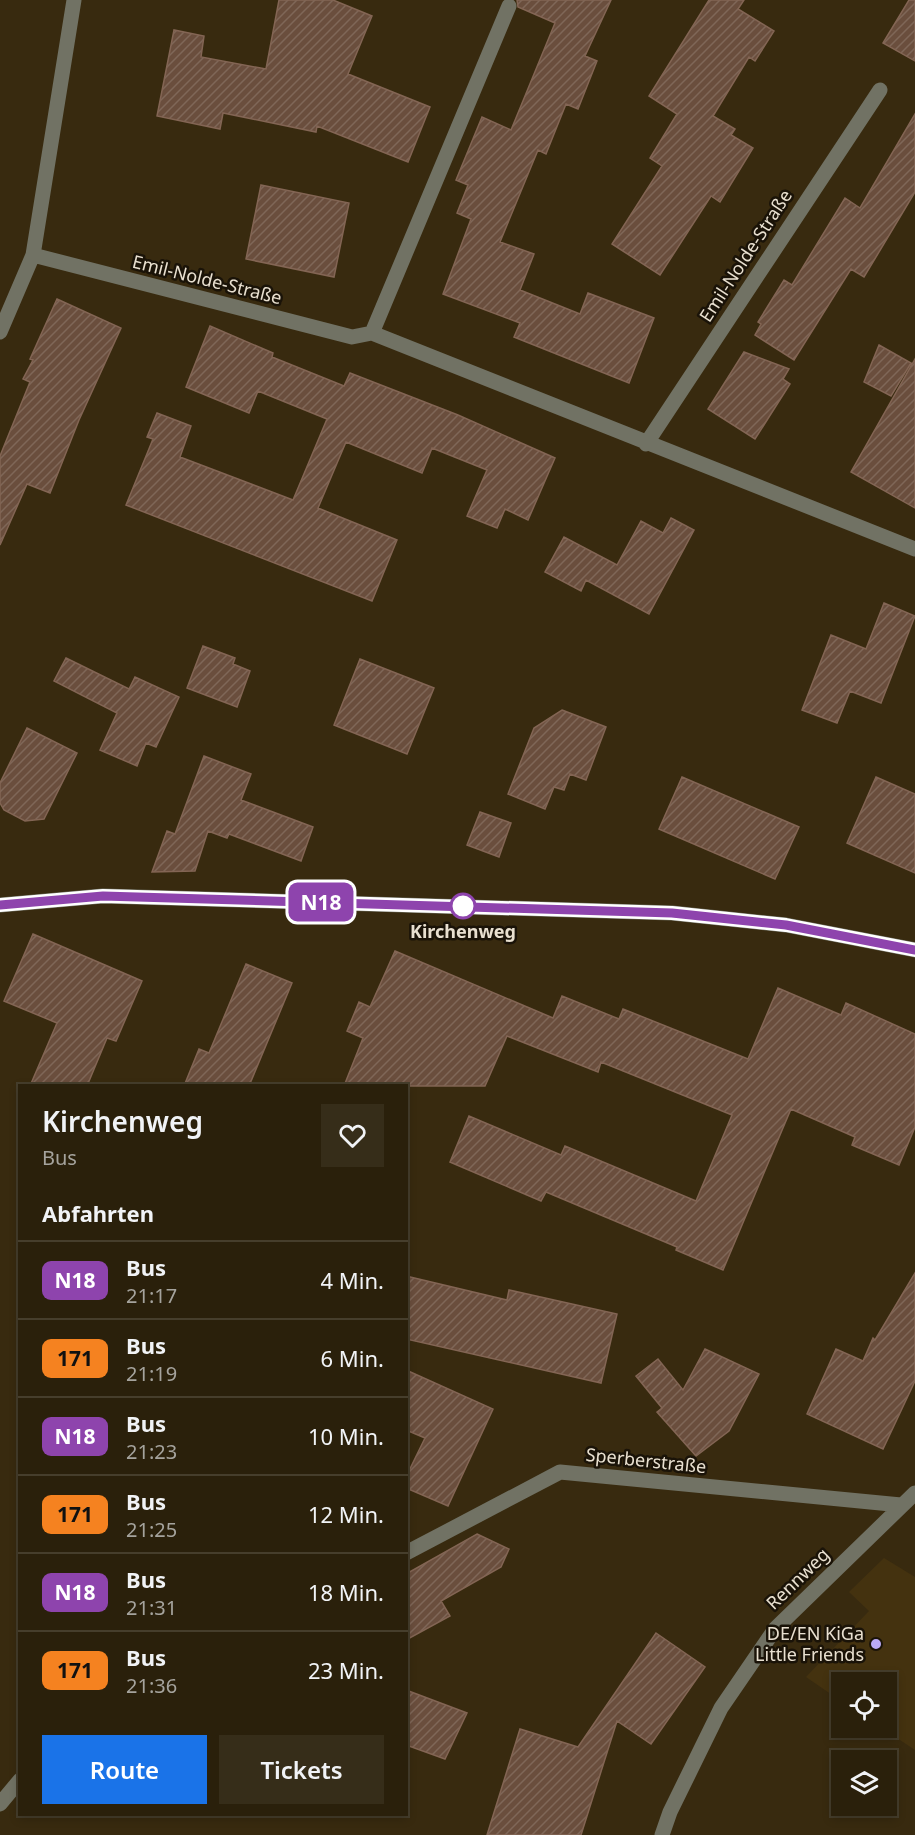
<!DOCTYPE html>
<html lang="de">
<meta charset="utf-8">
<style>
:root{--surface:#2a200b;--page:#362d19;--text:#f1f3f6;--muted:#a5a39d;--line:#463e2c;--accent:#1a73e8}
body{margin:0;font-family:"Noto Sans",sans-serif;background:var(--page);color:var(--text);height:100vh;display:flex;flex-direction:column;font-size:22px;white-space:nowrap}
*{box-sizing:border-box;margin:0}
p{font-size:20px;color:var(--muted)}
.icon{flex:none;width:33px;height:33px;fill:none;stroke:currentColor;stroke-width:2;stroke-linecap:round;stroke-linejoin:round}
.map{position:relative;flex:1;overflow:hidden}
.sheet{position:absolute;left:18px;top:1084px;width:390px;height:732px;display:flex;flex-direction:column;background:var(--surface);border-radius:0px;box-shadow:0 3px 9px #0003,0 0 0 2px var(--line)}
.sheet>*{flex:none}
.badge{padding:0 12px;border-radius:9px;font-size:21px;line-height:39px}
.controls{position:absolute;left:831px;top:1672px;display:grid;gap:12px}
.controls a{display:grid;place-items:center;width:66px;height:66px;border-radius:0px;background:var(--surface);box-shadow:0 3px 9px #0003,0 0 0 2px var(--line);font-size:30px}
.map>.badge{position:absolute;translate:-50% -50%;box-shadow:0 0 0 3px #fff}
h2{padding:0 24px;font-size:22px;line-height:54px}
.round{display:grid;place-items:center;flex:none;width:63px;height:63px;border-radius:0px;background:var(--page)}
.headline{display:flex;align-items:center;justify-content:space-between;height:102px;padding:0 24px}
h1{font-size:28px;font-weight:600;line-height:45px}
.primary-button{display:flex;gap:12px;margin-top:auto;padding:12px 24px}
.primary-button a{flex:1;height:69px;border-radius:0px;background:var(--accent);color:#fff;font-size:24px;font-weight:600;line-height:69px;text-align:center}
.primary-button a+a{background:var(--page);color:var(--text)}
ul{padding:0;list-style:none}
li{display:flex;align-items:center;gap:18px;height:78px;padding:0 24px;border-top:2px solid var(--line)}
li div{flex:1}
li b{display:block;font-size:22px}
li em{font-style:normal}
li .badge{min-width:66px;font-weight:700;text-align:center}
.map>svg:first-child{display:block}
.built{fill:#44320f}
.building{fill:url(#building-hatch);stroke:#836554;stroke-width:1.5}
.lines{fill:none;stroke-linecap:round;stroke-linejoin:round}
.minor{stroke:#717264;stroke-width:15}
.line-casing{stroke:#fff;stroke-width:14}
.line{stroke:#8e44ad;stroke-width:9}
.stop-dot{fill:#fff;stroke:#8e44ad;stroke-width:3}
.poi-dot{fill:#bbaaf6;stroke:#1a1308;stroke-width:2}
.labels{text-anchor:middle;stroke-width:5;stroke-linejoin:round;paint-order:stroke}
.street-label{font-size:18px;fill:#e9e0d0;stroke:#1a1308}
.stop-label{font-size:18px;font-weight:bold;fill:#e9e0d0;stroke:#1a1308}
.poi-label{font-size:18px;fill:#e9e0d0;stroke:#1a1308;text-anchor:end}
</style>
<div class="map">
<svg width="915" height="1835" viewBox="0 0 915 1835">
<defs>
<pattern id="building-hatch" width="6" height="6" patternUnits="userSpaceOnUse" patternTransform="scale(1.5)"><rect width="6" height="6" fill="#6a4e3d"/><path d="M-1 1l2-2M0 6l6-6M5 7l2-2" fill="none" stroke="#7f6758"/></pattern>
</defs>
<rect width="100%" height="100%" fill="#382a0f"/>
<!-- built -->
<path class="built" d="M884,1558L915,1577V1750L882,1728H886V1683H842L841,1701L806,1677L869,1611L849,1592Z"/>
<!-- building -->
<path class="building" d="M279,0H333L372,16L348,74L430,107L408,162L317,126L316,132L223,113L220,129L157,116L174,30L204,36L201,57L266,69Z
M517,0H611L585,56L597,61L578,109L566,104L546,154L538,150L500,242L534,254L520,290L580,314L588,293L654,318L629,383L514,337L520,323L443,294L471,219L457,213L468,185L456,180L482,117L511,130L555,23L518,7Z
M709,0H744L738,9L774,31L755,61L749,57L713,116L735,129L731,135L753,148L720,202L711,196L660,275L612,244L662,166L650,158L677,114L649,96Z
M909,0H915V61L883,43Z
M915,114V192L864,277L851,269L794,360L755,335L761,324L758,322L784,280L792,285L845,198L860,208Z
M261,185L349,203L334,277L246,259Z
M57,299L121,328L79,420L50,493L27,484L0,545V456L30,382L23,379L33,360L30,359Z
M210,326L273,353L272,357L344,386L350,373L458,415L555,458L528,520L505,509L497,528L467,516L487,470L432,448L422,473L346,442L318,508L397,540L372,601L126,505L153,439L147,437L157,413L191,426L180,457L293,500L327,419L258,391L249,413L186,387Z
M879,345L911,363L891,396L864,382Z
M744,352L789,369L783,379L790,384L755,439L708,409Z
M915,359V508L851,472Z
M671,518L694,530L649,614L586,580L581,591L545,572L564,537L617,565L641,521L663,533Z
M884,603L915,616L881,703L850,691L837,723L802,710L831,635L866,649Z
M203,646L235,658L233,664L250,671L237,707L187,688Z
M66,658L129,689L135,677L179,697L156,747L146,743L137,766L100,750L117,713L54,681Z
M360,659L434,688L407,754L334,725Z
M562,710L606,727L586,780L570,774L564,790L554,787L545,809L508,794L534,728Z
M27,728L77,753L44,819L25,821L4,810L0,803V783Z
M204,756L251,774L241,800L313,827L301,861L229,834L227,838L208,831L195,871L152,872L167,831L175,834Z
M682,777L799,827L775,879L659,829Z
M876,777L915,794V873L847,843Z
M480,812L511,823L499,857L467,845Z
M33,934L142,981L116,1041L107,1038L87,1086H30L57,1023L4,1001Z
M395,951L553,1018L562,996L619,1019L623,1009L748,1059L778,988L841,1015L846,1003L915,1034V1127L899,1165L852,1145L855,1137L791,1109L723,1270L676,1250L677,1247L546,1192L541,1201L450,1162L469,1116L561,1155L565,1146L696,1201L732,1115L601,1062L598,1072L507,1036L485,1086H344L363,1038L347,1031L359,1002L370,1007Z
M246,964L292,983L249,1086H184L199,1049L209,1053Z
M915,1273V1381L883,1449L807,1414L836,1349L863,1361L873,1338L875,1340Z
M406,1276L507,1300L509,1290L617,1314L601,1383L406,1339Z
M705,1349L759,1374L729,1431L696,1456L657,1412L662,1408L636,1376L658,1359L683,1390Z
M406,1370L493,1409L448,1506L406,1488V1477L425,1438L406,1430Z
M477,1534L509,1549L501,1567L441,1601L450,1616L406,1640V1574Z
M656,1633L705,1667L651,1744L617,1721L581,1835H487L520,1729L578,1747Z
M406,1690L467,1713L445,1759L406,1745Z"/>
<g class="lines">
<!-- minor -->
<path class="minor" d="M33,255L352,337L372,333L915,549
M0,332L33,255L74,0
M372,333L509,6
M646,444L880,90
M0,905L103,896L672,913L786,925L915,950
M406,1553L560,1472L901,1505
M0,1804L20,1780
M662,1835L670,1812L721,1708L775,1629L915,1493"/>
</g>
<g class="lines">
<!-- line casing -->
<g class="line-casing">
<path id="line" d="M0,905L103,896L672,913L786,925L915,950"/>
</g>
<!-- line -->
<use href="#line" class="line"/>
</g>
<!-- markers -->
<circle class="stop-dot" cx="463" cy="906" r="12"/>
<circle class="poi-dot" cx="876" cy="1644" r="6"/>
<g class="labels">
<!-- street labels -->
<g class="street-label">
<text transform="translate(746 256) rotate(-57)" y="6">Emil-Nolde-Straße</text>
<text transform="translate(207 280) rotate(14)" y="6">Emil-Nolde-Straße</text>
<text transform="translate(646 1461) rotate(6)" y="6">Sperberstraße</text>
<text transform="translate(798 1579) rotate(-44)" y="6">Rennweg</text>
</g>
<!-- stop labels -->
<g class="stop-label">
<text x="463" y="938">Kirchenweg</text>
</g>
<!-- poi labels -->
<g class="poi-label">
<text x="864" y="1640">DE/EN KiGa<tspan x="864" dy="21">Little Friends</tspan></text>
</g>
</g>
</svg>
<div class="controls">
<a><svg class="icon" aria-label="locate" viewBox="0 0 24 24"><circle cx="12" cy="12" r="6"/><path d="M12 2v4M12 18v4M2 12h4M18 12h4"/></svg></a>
<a><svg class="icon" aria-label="layers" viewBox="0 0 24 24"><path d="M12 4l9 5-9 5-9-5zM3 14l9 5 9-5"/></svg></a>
</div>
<b class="badge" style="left:321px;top:902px;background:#8e44ad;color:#fff">N18</b>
<section class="sheet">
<div class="headline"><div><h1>Kirchenweg</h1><p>Bus</p></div><a class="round"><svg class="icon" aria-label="heart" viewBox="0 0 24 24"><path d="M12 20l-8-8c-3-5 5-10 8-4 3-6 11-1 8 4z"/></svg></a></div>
<h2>Abfahrten</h2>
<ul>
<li><span class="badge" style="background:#8e44ad;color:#fff">N18</span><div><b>Bus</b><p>21:17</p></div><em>4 Min.</em></li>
<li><span class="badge" style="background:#f58220;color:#111">171</span><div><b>Bus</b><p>21:19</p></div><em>6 Min.</em></li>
<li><span class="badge" style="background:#8e44ad;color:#fff">N18</span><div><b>Bus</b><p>21:23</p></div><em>10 Min.</em></li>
<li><span class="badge" style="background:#f58220;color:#111">171</span><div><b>Bus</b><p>21:25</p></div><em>12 Min.</em></li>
<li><span class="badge" style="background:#8e44ad;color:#fff">N18</span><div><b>Bus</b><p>21:31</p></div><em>18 Min.</em></li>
<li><span class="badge" style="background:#f58220;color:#111">171</span><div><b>Bus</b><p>21:36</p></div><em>23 Min.</em></li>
</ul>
<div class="primary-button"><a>Route</a><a>Tickets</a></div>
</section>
</div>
